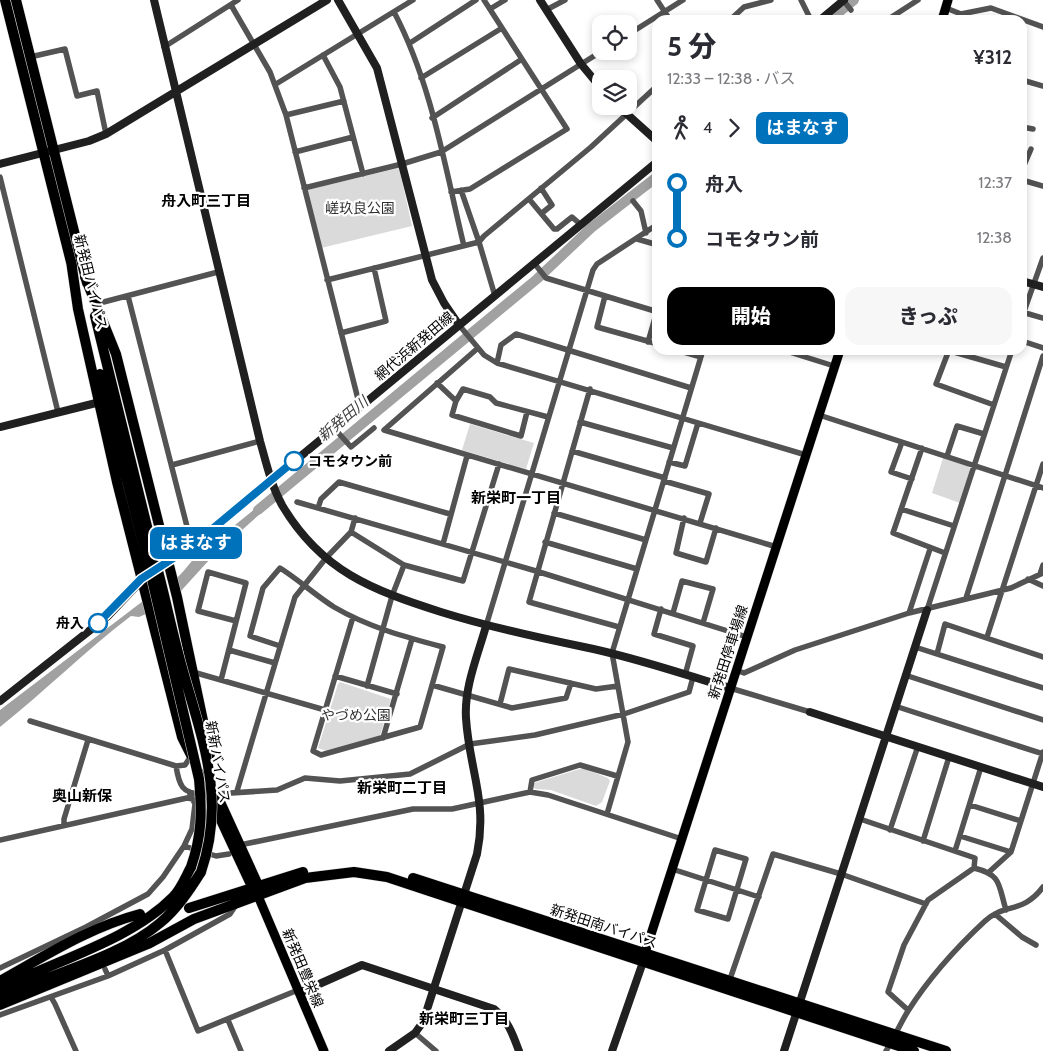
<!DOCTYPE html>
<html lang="ja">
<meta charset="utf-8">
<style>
:root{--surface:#fff;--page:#f7f7f7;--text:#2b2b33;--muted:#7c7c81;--accent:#000}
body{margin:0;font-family:Cabin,"Noto Sans JP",sans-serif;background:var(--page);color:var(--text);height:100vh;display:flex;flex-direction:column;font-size:19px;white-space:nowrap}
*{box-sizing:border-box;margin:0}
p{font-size:16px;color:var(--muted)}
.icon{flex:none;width:28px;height:28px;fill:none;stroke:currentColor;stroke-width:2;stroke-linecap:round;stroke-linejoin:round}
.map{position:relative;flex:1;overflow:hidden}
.drawer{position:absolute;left:652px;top:15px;width:375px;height:340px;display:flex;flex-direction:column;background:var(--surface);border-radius:15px;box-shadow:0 2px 8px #0003}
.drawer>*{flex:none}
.badge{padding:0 10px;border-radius:8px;font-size:18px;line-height:32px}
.controls{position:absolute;left:592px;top:15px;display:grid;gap:10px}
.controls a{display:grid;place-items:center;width:45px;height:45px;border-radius:10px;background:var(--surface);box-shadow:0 2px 8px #0003;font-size:25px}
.map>.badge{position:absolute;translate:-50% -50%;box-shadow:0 0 0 2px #fff}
.legs{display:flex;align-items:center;gap:8px;height:55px;padding:0 15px;font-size:16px}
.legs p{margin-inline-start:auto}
.headline{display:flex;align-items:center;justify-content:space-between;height:85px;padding:0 15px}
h1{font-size:28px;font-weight:800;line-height:38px}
.primary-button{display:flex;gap:10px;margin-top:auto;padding:10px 15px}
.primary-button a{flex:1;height:58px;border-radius:15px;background:var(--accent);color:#fff;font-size:20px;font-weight:800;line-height:58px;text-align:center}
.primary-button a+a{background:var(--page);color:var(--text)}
ul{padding:0 15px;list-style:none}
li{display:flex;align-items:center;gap:18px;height:55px;font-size:19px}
li i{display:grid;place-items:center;width:8px;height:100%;margin:0 6px;background:currentColor}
li i::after{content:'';width:12px;height:12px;margin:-6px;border:4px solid;border-radius:50%;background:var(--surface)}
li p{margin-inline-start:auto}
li:first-child i{background:linear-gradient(#0000 50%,currentColor 0)}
li:last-child i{background:linear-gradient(currentColor 50%,#0000 0)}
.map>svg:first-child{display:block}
.green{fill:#dadada}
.water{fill:#a1a1a1}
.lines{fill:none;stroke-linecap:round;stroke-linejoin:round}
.river{stroke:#a1a1a1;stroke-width:10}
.primary-casing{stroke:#dbdbdb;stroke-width:10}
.highway-casing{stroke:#dbdbdb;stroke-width:11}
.street{stroke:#535353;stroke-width:5.5}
.secondary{stroke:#202020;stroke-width:8}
.primary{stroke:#000;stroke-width:9}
.highway{stroke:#000;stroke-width:10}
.highway-bridge-casing{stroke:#dbdbdb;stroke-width:11;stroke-linecap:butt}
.highway-bridge{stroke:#000;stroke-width:10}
.line-1-casing{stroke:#fff;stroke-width:11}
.line-1{stroke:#0072bc;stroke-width:8}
.stop-1-dot{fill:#fff;stroke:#0072bc;stroke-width:2.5}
.labels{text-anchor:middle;stroke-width:4.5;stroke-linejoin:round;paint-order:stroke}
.park-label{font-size:14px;fill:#313131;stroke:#fff}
.street-label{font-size:14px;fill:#000;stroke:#fff}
.stop-label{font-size:14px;font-weight:bold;fill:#000;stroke:#fff;text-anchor:start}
.neighbourhood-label{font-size:15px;font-weight:bold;fill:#000;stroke:#fff}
.water-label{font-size:15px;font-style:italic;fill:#424242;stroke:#fff}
</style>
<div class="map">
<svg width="1043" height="1051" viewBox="0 0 1043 1051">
<rect width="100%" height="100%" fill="#fff"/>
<!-- green -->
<path class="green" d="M399,168L412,226L321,248L307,190Z
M470,424L534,443L526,469L462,450Z
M943,458L968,466L971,470L960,503L932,493Z
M340,682L391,699L380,736L327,751L318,748L338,684Z
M583,768L608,778L610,781L602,802L596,806L551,790L535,789L533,786L534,783Z"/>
<!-- water -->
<path class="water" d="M267,499L270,505L211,558L180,592L177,578C189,567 198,549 213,543Z
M143,601L146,614L139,617L131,616C85,651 45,691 0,727V710Z"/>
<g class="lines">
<!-- river -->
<path class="river" d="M829,20L854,0
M258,510L537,279L591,228L658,176"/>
<!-- primary casing -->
<g class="primary-casing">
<path id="primary" d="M942,20L948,0
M258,896L324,1051
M643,959L840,350"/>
</g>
<!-- highway casing -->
<g class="highway-casing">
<path id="highway" d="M5,0L72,266
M16,0L87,283
M71,261L78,309L117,482L182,737L191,755
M85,277L116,354L177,597L210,754
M95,316L157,567
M100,374L150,571
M199,773L254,891
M215,791L258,885V892
M413,878L946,1051
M189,908L303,872
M0,981C45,956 90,927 140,914
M0,989C54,961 131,940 173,897C181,889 186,876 191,867
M0,998C49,974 119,958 160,923C177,909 189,891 201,872
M0,1005L148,944L194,919L305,878L354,872L387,877L914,1051"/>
</g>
<!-- street -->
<path class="street" d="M657,0L670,20
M801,0L811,20
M843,0L851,10
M231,5L270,72L286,115L360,407
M946,8L961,14L991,8L1043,27
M490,9L505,0
M546,10L565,0
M394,12C432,84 445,168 464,246
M730,20L744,7L771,0
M887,20L918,0
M629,34L683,0
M410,43L476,0
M164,47L238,0
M323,55L340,87L363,174
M30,57L65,49L77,96L97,91L106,134
M421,78L502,28
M1022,80L1043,86
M276,84L413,0
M286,115L344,101
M432,118L522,59
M1022,127L1033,129
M295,152L353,137
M1022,170L1031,149
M0,177L58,412
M1022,180L1043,186
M304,188L402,164L441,152L602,51
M541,188L552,205L542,213
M461,190L479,242L495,296
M451,192L470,189L567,129L484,0
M529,199L554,229H557L572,217L580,224
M633,201L641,211L646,233
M637,239L658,245
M534,263L546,278L658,312
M327,280L479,242L484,236L591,147L658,85
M128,296L192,546
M605,296L597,327L658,344
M96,304L218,272
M1022,312L1043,318
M1022,317L1043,258
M459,325L484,355L497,363L806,455
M341,333L386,321L374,268
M1022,341L1043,348
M648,342L657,311
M677,350L701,357
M783,350L834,366
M947,350L1006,367
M949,350L936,384L994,405
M497,363L501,345L516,334L691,388
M437,383L456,401L463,389L490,397L496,403L548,417
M590,389L529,602L619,627
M456,401L452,415L521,436L527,412
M819,415L1043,488
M580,422L673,448
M334,428L351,447L374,428
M384,430L777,547
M384,430L478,348
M902,442L891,472L912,479
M922,448L893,533L945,553
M572,451L665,478
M947,456L957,426L984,434
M669,462L685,466L698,423
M172,465L260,441
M664,481L709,494L700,523
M297,502L536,571L747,637
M318,508L321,499L339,482L450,514
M901,509L954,526
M554,513L646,540
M684,518L676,553L706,562L716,528
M351,532L404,565L463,581L499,464
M545,542L637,569
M443,544L467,456
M1040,574L1043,565
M1028,579L1043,586
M966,598L1043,356
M661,609L654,634L693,646L685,675
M927,610L1012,350
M673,613L682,581L713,589L703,623
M909,613L930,549
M486,626L593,270L597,264L658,224
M987,637L1043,464
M280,646L250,636L263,588L280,568C299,580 315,595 334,607C368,627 405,637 443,647L420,727L321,755L313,751L353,617
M915,647L1043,688
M229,650L275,663
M937,654L945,624L1043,657
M736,670L744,673L795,650L909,613L1011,588L1043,573
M193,672L325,710
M905,675L1043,720
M335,676L397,694
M221,680L246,583L208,572L198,611L236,621
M432,685L512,708L566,698L571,683
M367,686L392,596L404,565
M730,688L810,712
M500,704L509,669L596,689L618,686
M895,706L1043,754
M30,721L176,766L185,765L191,756
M383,738L412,639
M176,766C179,785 182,794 202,794
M237,791L295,597L326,558L351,532L355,518
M530,792L532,780L580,765L617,776
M216,794L277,790L305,778L340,781L410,774L470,744L535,735L624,714L689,692L693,677
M970,805L1021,821
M607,814L628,742L612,653L703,350
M860,819L975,858L974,868L928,900L904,945L888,992L908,1010
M64,825V819L88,740
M890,830L918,746
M960,836L1011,852
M0,840L187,798L193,799
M923,841L949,757
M240,845L413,809H452L530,792L548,795L682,839
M184,846L216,856L229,854
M715,850L746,859L728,919L697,910Z
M955,851L981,767
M974,868C1002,875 998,884 1006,910
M672,869L759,897
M989,872L1011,852L1043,752
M995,914L1022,937L1036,945
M165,950L198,1031L298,990
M0,968L86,927L148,894L163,877L184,846L192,829L195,804L190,794
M105,969L108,976
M729,982L773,854L841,874L926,904
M51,997L55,1004L76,1051
M0,1015L108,976L165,950L230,914L236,905
M228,1020L241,1051
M415,1033L436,1051
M886,1051C894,1038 900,1024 908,1011C929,978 957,947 985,921C1004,903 1023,914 1043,887"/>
<!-- secondary -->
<path class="secondary" d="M154,0L260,441C266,462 271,485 282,505C321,571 372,590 441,612C489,627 535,637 584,647C634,657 682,674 730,688
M338,0L377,68L432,280L444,303L459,325
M540,0L581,64L601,88
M820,20L844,0
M618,106L658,142
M0,164L89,141L106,134L327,0
M1022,281L1043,287
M0,427L100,402
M153,571L192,546L658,161
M0,701L108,616L144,578
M810,712L1043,787
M299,993L362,965L494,1009C508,1020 513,1035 519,1051
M389,1051L415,1033L423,1022L477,854C488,801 469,769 466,718C464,687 478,655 486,626
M612,1051L643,962
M784,1051L927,610"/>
<!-- primary -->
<use href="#primary" class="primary"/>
<!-- highway -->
<use href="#highway" class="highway"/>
<!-- highway-bridge casing -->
<g class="highway-bridge-casing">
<path id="highway-bridge" d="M157,567C166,601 173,636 183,671C203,742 226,799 201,872
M150,571L199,779C202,812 202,835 191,867"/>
</g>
<!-- highway-bridge -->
<use href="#highway-bridge" class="highway-bridge"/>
</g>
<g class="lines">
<!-- line-1 casing -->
<g class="line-1-casing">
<path id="line-1" d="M98,623L141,579L192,546L294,461"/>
</g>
<!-- line-1 -->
<use href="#line-1" class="line-1"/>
</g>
<!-- markers -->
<g class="stop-1-dot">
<circle cx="294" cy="461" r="9"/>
<circle cx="98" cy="623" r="9"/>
</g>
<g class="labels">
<!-- park labels -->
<g class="park-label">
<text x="360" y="213">嵯玖良公園</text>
<text x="356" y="720">やづめ公園</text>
</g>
<!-- street labels -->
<g class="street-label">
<text transform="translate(91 282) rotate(76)" y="5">新発田バイパス</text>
<text transform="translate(414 346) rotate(-40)" y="5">網代浜新発田線</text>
<text transform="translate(728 652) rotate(-72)" y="5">新発田停車場線</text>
<text transform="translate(218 762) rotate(80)" y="5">新新バイパス</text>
<text transform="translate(604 926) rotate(18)" y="5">新発田南バイパス</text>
<text transform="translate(303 968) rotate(67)" y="5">新発田豊栄線</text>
</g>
<!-- stop labels -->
<g class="stop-label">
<text x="308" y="466">コモタウン前</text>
<text x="84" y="628" text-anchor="end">舟入</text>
</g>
<!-- neighbourhood labels -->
<g class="neighbourhood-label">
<text x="206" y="206">舟入町三丁目</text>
<text x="516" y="503">新栄町一丁目</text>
<text x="402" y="793">新栄町二丁目</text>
<text x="82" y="801">奥山新保</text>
<text x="464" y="1024">新栄町三丁目</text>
</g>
<!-- water labels -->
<g class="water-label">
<text transform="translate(343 419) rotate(-40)" y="5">新発田川</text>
</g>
</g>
</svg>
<div class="controls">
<a><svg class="icon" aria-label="locate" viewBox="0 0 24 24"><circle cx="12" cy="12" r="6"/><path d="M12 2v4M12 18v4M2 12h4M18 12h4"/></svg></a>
<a><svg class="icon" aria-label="layers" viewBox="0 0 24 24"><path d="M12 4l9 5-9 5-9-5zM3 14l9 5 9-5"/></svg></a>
</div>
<b class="badge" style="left:196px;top:543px;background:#0072bc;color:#fff">はまなす</b>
<section class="drawer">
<div class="headline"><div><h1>5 分</h1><p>12:33 – 12:38 · バス</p></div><b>¥312</b></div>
<div class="legs"><svg class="icon" aria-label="walk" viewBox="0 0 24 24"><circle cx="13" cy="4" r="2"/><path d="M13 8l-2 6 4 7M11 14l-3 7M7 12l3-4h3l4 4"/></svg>4<svg class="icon" aria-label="forward" viewBox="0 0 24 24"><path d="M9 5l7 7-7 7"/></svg><b class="badge" style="background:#0072bc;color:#fff">はまなす</b></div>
<ul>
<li><i style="color:#0072bc"></i><b>舟入</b><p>12:37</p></li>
<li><i style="color:#0072bc"></i><b>コモタウン前</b><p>12:38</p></li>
</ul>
<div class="primary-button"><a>開始</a><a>きっぷ</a></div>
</section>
</div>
